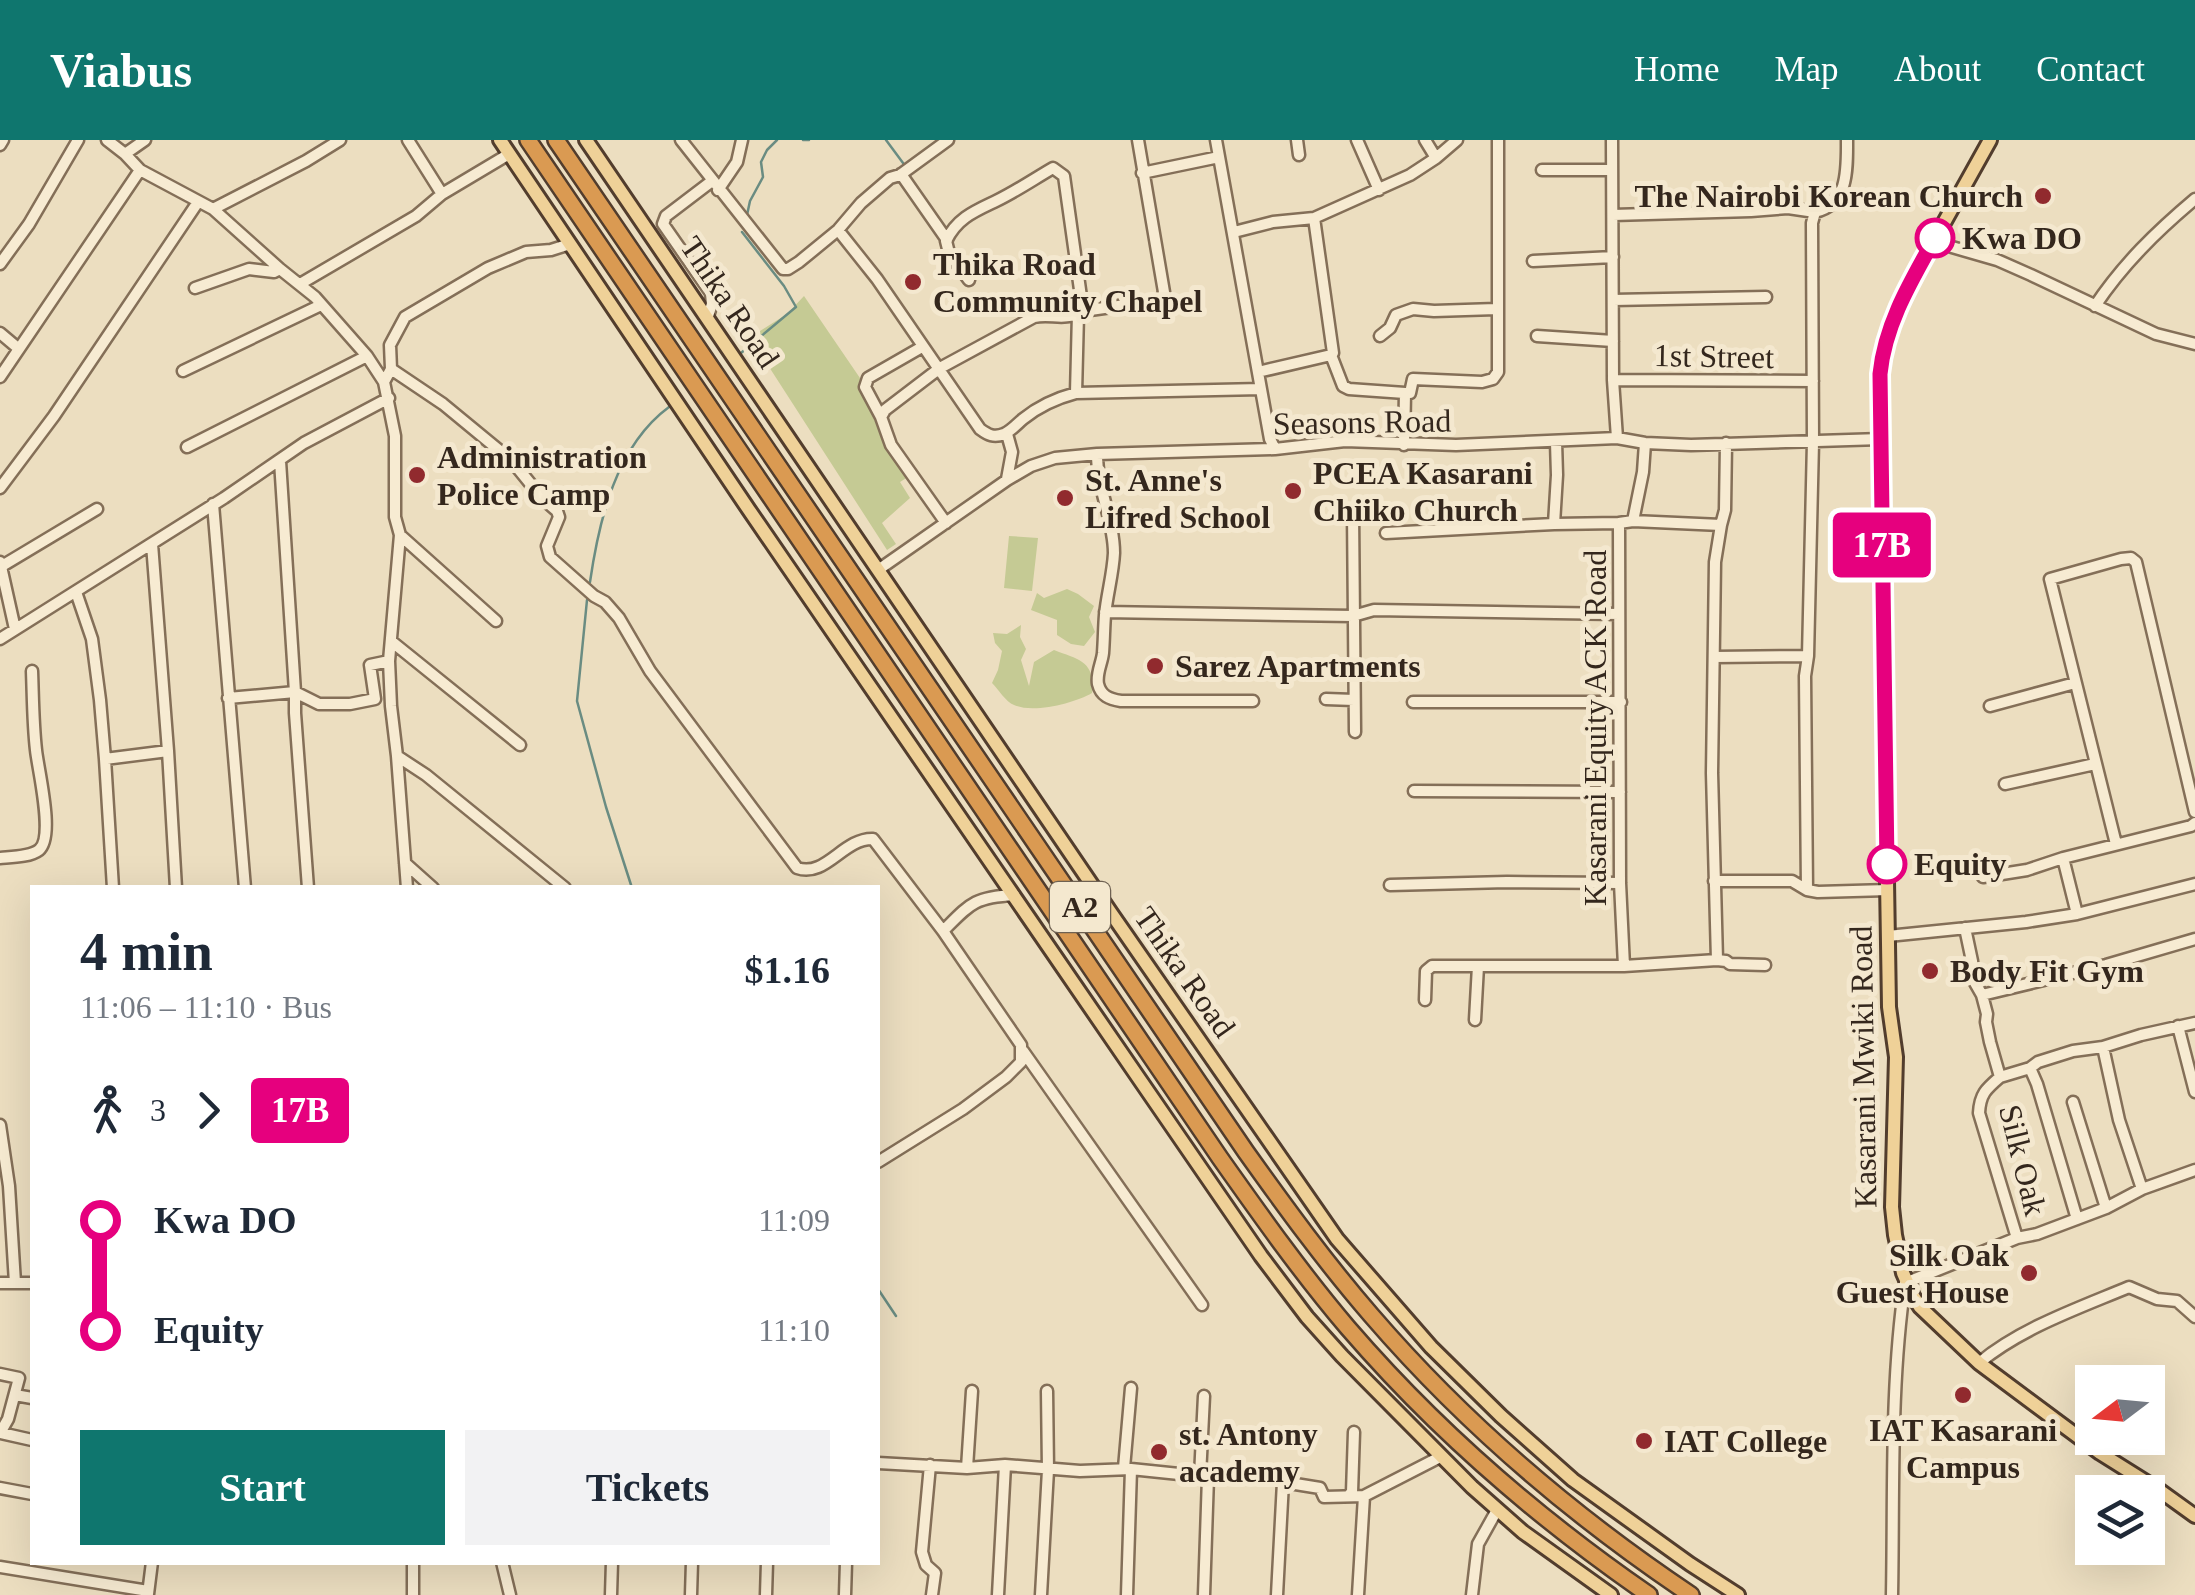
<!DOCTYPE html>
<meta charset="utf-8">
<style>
:root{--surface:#fff;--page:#f2f2f3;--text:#1f2937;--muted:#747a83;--accent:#0f766e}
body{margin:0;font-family:"Times New Roman",serif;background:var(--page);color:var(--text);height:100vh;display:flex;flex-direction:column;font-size:38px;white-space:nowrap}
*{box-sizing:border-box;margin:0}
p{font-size:32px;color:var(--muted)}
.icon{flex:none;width:55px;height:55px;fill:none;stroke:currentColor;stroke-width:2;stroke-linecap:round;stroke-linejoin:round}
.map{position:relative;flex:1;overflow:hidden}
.drawer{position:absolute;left:30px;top:745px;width:850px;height:680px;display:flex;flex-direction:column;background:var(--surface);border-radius:0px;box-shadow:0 10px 40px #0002}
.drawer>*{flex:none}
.badge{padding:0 20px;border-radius:8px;font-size:35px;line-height:65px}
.needle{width:65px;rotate:254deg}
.tools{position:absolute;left:2075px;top:1225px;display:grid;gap:20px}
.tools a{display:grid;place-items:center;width:90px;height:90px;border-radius:0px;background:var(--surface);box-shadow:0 10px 40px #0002;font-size:50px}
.map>.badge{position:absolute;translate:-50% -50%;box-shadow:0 0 0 5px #fff}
.legs{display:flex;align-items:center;gap:15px;height:110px;padding:0 50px;font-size:32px}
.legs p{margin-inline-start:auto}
.overview{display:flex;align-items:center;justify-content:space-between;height:170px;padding:0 50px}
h1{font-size:55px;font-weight:700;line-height:75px}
.primary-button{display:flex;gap:20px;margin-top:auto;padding:20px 50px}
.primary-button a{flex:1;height:115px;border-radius:0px;background:var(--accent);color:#fff;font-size:40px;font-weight:700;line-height:115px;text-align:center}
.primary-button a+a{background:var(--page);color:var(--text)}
ul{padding:0 50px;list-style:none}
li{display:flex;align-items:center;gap:35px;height:110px;font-size:38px}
li i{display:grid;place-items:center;width:15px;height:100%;margin:0 12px;background:currentColor}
li i::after{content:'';width:25px;height:25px;margin:-12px;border:8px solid;border-radius:50%;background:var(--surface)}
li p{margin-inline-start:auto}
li:first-child i{background:linear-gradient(#0000 50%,currentColor 0)}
li:last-child i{background:linear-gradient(currentColor 50%,#0000 0)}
header{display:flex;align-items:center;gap:60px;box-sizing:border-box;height:140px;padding:0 50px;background:var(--accent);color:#fff}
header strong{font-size:48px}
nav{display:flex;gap:55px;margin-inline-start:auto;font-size:35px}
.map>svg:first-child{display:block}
.green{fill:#c5ca94}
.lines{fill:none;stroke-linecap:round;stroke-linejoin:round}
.stream{stroke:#6a8c82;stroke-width:2.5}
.minor-casing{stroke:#846f58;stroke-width:15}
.major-casing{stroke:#523d2d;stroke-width:18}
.highway-casing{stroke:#523d2d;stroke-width:20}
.minor{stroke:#f7ebd2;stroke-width:10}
.major{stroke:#efd198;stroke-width:12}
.highway{stroke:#da9a52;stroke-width:15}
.line-1-casing{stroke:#fff;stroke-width:22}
.line-1{stroke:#e6007e;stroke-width:15}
.poi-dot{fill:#912a2e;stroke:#f4e8cf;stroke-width:4}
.stop-1-dot{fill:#fff;stroke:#e6007e;stroke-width:5}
.labels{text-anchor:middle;stroke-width:10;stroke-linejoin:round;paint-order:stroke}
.shield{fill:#f4e8cf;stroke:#6e6152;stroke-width:2.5}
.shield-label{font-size:30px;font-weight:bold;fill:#34271d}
.poi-label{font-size:32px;font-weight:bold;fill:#34271d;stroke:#f4e8cf;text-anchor:start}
.stop-label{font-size:32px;font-weight:bold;fill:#34271d;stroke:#f4e8cf;text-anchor:start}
.street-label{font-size:32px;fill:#34271d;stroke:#f4e8cf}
</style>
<header>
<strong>Viabus</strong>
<nav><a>Home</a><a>Map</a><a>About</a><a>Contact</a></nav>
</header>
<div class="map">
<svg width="2195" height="1455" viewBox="0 0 2195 1455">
<rect width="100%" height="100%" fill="#ecdec0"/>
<!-- green -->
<path class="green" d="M804,156L877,263L881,295L908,337L900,342L910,358L882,383L896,404L887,410L753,202L760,191L787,174Z
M1009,396L1038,398L1032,451L1004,448Z
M1067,449L1078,454L1094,466L1089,477L1095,492L1084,506L1071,504L1057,495V480L1031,470L1037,453L1044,458Z
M1021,485L1020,497L1026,509L1021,520L1029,546L1034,522L1054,510C1080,520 1095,521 1092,553C1075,563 1033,574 1014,565C1006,562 998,549 992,543L998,530L1002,511L995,503L993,493L1007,494Z"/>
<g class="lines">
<!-- stream -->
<path class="stream" d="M803,0H809
M886,0L906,27
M747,75L750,61L763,37L761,22L767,10L777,0
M741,213L796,167L784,146L742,92
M590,442C599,380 616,306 669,267
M587,460L577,561L606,667L632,748
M878,1149L896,1176"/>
<!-- minor casing -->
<g class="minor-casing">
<path id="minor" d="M107,0L125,14L140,30L213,69L280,129L315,157L367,216L384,242
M681,0L783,129H788L799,122L838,90L861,63L890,38L900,35L948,0
M1216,0L1270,299L1275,309
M1297,0L1299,15
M1357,0L1379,50
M1425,0L1436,18
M1612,0L1613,240L1617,298
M0,5L3,0
M125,14L145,0
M1542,30H1612
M1142,33L1219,17
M901,34L947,100
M718,50L737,22L742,0
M442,54L509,14
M213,69L306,21L340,0
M1613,75L1751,71L1788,68L1815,72
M1314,78L1333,213L1331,215L1343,246L1349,249L1405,253
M838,90L877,139L980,289C988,295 994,298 1004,294C1011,291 1017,284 1023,279C1039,266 1057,258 1076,253L1261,249
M1234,92L1273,82L1314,78L1410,35L1436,18L1457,0
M1935,98L1952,107L1997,120L2031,135L2156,194L2195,204
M1533,121L1613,117
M0,124L29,84L78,0
M969,140L949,113L946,101C957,78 975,71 996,61C1015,52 1034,39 1053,28L1064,36L1083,171L1161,160L1164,152L1138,0
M300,144L416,76L442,54L408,0
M195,148L249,129L274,132L280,129
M1613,160L1766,157
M2095,166C2123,124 2157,91 2195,59
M708,176L712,164L711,153L663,84L666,76L712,41
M0,193L19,209
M1380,196L1390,188L1396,175L1413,169L1434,171L1496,169
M1537,196L1613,201
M391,229L443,264L512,321L542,358L557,371L559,377L547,406L550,417L594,456L605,462L619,478L650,531L797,728C826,738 843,698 873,699L943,791
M183,231L321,165
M1258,232L1331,215
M0,237L140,30
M1613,240L1813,241
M1076,253L1078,174
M881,277L865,247L868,238L922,207
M1007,294L1012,312L1007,339
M1404,305L1405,253H1410L1413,239L1482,242L1493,239L1498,232V0
M187,307L367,216
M1097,314C1097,349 1114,380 1114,413C1113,434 1107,454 1105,475C1104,487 1104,500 1103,513C1102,523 1096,533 1098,544C1101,556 1109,559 1121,561H1253
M280,321L295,552V573L308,748
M0,348L54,276L198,62
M213,364L245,748
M1353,372L1355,592
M1633,381L1721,385L1715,422L1712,633L1717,820
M946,383L891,305L881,277L885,270L940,228L1034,177C1053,173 1062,182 1083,171
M1554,384L1619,383
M1721,385L1725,370L1726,303
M1386,393L1554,384L1557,335L1556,302
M400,395L496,481
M152,404L168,611L176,748
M0,422L15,489
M2,426L97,369
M878,430L1007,340L1031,326L1055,318L1097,314L1275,309L1345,301L1456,305L1617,298L1645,303L1691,305L1881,299
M76,452L92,499L100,560L105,619L168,611
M1105,472L1353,476L1374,470L1619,474
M0,499L224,358L304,303L389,258
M391,501L520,605
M1715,517L1808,516
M228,558L295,552L319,564H350L375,559L370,525L389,521
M1326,559L1354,560
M1413,562H1621
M1990,566L2075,543
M397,616L426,635L565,748
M105,619L113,748
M2005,644L2095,624
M1414,651L1620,652
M2116,704L2050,439L2121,419L2131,418L2136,422L2195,672
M0,718C11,717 30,717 39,710C55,697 38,630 36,610C33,584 33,557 32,531
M405,723L433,748
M1983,737L2027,730L2063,718
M1714,741H1792L1807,750L1818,752L1888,750
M1390,745L1507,742L1620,743
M407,748L397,616L391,566L389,521L400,395L395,377V296L384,242L391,229L390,205L405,177L488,128L526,112L551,110L570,104
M1807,750L1805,536L1808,516L1813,302L1812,83L1815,72C1849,64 1847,29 1847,0
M2077,774L2063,718L2191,686L2195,683
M1965,788L1972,821L1974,841L1982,855L1987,874L1986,882L1990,902L2000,937C1986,949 1980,954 1979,973L2017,1098
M1888,796L2026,782L2077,774L2195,744
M1624,826L1620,743L1619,383L1633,381L1643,332L1645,303
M1982,855L2106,825L2195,799
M1425,860L1426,831L1432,826H1624L1717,820L1726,821L1730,824L1765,825
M1475,880L1478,826
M2178,886L2195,952
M2103,907L2119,980L2142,1049
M1023,911L1202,1165
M2030,928L2037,944L2077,1079
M2000,937L2030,928L2038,922L2073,911L2103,907L2141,895L2195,883
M2073,962L2106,1068
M0,985L9,1046L15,1143
M878,1022L963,969L1006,937L1021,922V905L943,791C970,764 974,757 1014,755
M0,1143H32
M1979,1223C2021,1188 2079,1168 2129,1147L2157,1159L2177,1161L2195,1177
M0,1234L19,1238L8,1279L0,1293
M15,1255L32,1258
M1,1293L32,1300
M878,1323L967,1328L1005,1325L1080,1331L1131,1329L1208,1337L1278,1336L1283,1342L1320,1348L1324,1357L1364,1356
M930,1325L922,1412L926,1425L935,1433L932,1455
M967,1328L972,1251
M1124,1328L1131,1248
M1200,1336L1204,1256
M0,1348L32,1354
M1348,1356L1352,1352L1354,1292
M413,1422V1455
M502,1422L510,1455
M0,1427L148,1451
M148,1454L152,1422
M611,1455L612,1422
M691,1455L692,1422
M766,1455L767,1422
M845,1455L846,1422
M998,1455L1005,1325
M1041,1455L1048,1330L1047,1251
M1127,1455L1131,1329
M1204,1455L1208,1337
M1277,1455L1283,1342
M1358,1455L1364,1356L1440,1317
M1472,1455L1478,1404L1497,1370
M1892,1455C1894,1351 1890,1246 1905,1143L2017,1098L2037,1094L2106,1068L2142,1049L2195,1030"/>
</g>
<!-- major casing -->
<g class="major-casing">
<path id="major" d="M500,0L749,370L1140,940L1261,1116L1307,1177L1342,1216L1472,1347L1523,1392L1611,1455
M586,0L1111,773L1337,1099L1431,1207L1501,1276L1573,1340L1690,1424L1738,1455
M1990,0L1906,151L1884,207L1879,234L1889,867L1896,917L1892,1067L1895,1095L1903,1133L1913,1156L1920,1167L1979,1223L2100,1313L2159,1350L2195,1376"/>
</g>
<!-- highway casing -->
<g class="highway-casing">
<path id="highway" d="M528,0L1220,1018C1261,1076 1302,1134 1348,1188C1435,1289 1539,1379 1649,1455
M556,0L1246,1012C1286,1068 1326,1123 1371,1175C1464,1283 1573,1376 1691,1455"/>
</g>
<!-- minor -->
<use href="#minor" class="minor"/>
<!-- major -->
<use href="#major" class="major"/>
<!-- highway -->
<use href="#highway" class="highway"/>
</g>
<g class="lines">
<!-- line-1 casing -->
<g class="line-1-casing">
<path id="line-1" d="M1887,724L1880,234C1885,184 1911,141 1935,98"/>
</g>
<!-- line-1 -->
<use href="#line-1" class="line-1"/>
</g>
<!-- markers -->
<g class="poi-dot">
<circle cx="2043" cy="56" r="10"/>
<circle cx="913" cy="142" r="10"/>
<circle cx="417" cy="335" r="10"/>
<circle cx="1293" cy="351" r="10"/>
<circle cx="1065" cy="358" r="10"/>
<circle cx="1155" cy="526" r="10"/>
<circle cx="1930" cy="831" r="10"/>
<circle cx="2029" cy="1133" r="10"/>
<circle cx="1963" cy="1255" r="10"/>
<circle cx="1644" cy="1301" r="10"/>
<circle cx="1159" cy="1312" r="10"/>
</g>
<g class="stop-1-dot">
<circle cx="1935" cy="98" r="18"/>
<circle cx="1887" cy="724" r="18"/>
</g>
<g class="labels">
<!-- shield labels -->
<rect class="shield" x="1050" y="742" width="60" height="50" rx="8"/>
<g class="shield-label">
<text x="1080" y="777">A2</text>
</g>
<!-- poi labels -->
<g class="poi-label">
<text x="2023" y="67" text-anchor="end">The Nairobi Korean Church</text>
<text x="933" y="135">Thika Road<tspan x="933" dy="37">Community Chapel</tspan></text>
<text x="437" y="328">Administration<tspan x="437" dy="37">Police Camp</tspan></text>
<text x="1313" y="344">PCEA Kasarani<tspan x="1313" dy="37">Chiiko Church</tspan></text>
<text x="1085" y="351">St. Anne's<tspan x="1085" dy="37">Lifred School</tspan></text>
<text x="1175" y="537">Sarez Apartments</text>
<text x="1950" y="842">Body Fit Gym</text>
<text x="2009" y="1126" text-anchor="end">Silk Oak<tspan x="2009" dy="37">Guest House</tspan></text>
<text x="1963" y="1301" text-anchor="middle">IAT Kasarani<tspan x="1963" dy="37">Campus</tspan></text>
<text x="1179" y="1305">st. Antony<tspan x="1179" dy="37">academy</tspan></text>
<text x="1664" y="1312">IAT College</text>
</g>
<!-- stop labels -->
<g class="stop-label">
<text x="1962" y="109">Kwa DO</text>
<text x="1914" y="735">Equity</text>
</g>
<!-- street labels -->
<g class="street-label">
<text transform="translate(730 162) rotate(56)" y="11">Thika Road</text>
<text transform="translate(1714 216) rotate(1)" y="11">1st Street</text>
<text transform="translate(1362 282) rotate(-1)" y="11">Seasons Road</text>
<text transform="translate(1595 588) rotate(-90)" y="11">Kasarani Equity ACK Road</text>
<text transform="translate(1185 832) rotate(55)" y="11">Thika Road</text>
<text transform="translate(1863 927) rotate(-91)" y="11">Kasarani Mwiki Road</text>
<text transform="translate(2023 1020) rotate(76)" y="11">Silk Oak</text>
</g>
</g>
</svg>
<div class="tools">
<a><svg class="needle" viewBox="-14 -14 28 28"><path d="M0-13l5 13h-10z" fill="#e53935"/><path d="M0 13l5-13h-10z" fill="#747a83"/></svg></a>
<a><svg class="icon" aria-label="layers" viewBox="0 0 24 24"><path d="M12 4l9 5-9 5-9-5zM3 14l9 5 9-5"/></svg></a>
</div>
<b class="badge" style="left:1882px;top:405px;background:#e6007e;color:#fff">17B</b>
<section class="drawer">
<div class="overview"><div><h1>4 min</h1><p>11:06 – 11:10 · Bus</p></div><b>$1.16</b></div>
<div class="legs"><svg class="icon" aria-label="walk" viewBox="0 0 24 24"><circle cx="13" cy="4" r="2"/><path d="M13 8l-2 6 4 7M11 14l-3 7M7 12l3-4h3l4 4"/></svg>3<svg class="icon" aria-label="forward" viewBox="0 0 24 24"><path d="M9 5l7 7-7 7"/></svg><b class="badge" style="background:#e6007e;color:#fff">17B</b></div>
<ul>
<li><i style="color:#e6007e"></i><b>Kwa DO</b><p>11:09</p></li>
<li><i style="color:#e6007e"></i><b>Equity</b><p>11:10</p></li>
</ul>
<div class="primary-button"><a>Start</a><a>Tickets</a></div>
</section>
</div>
